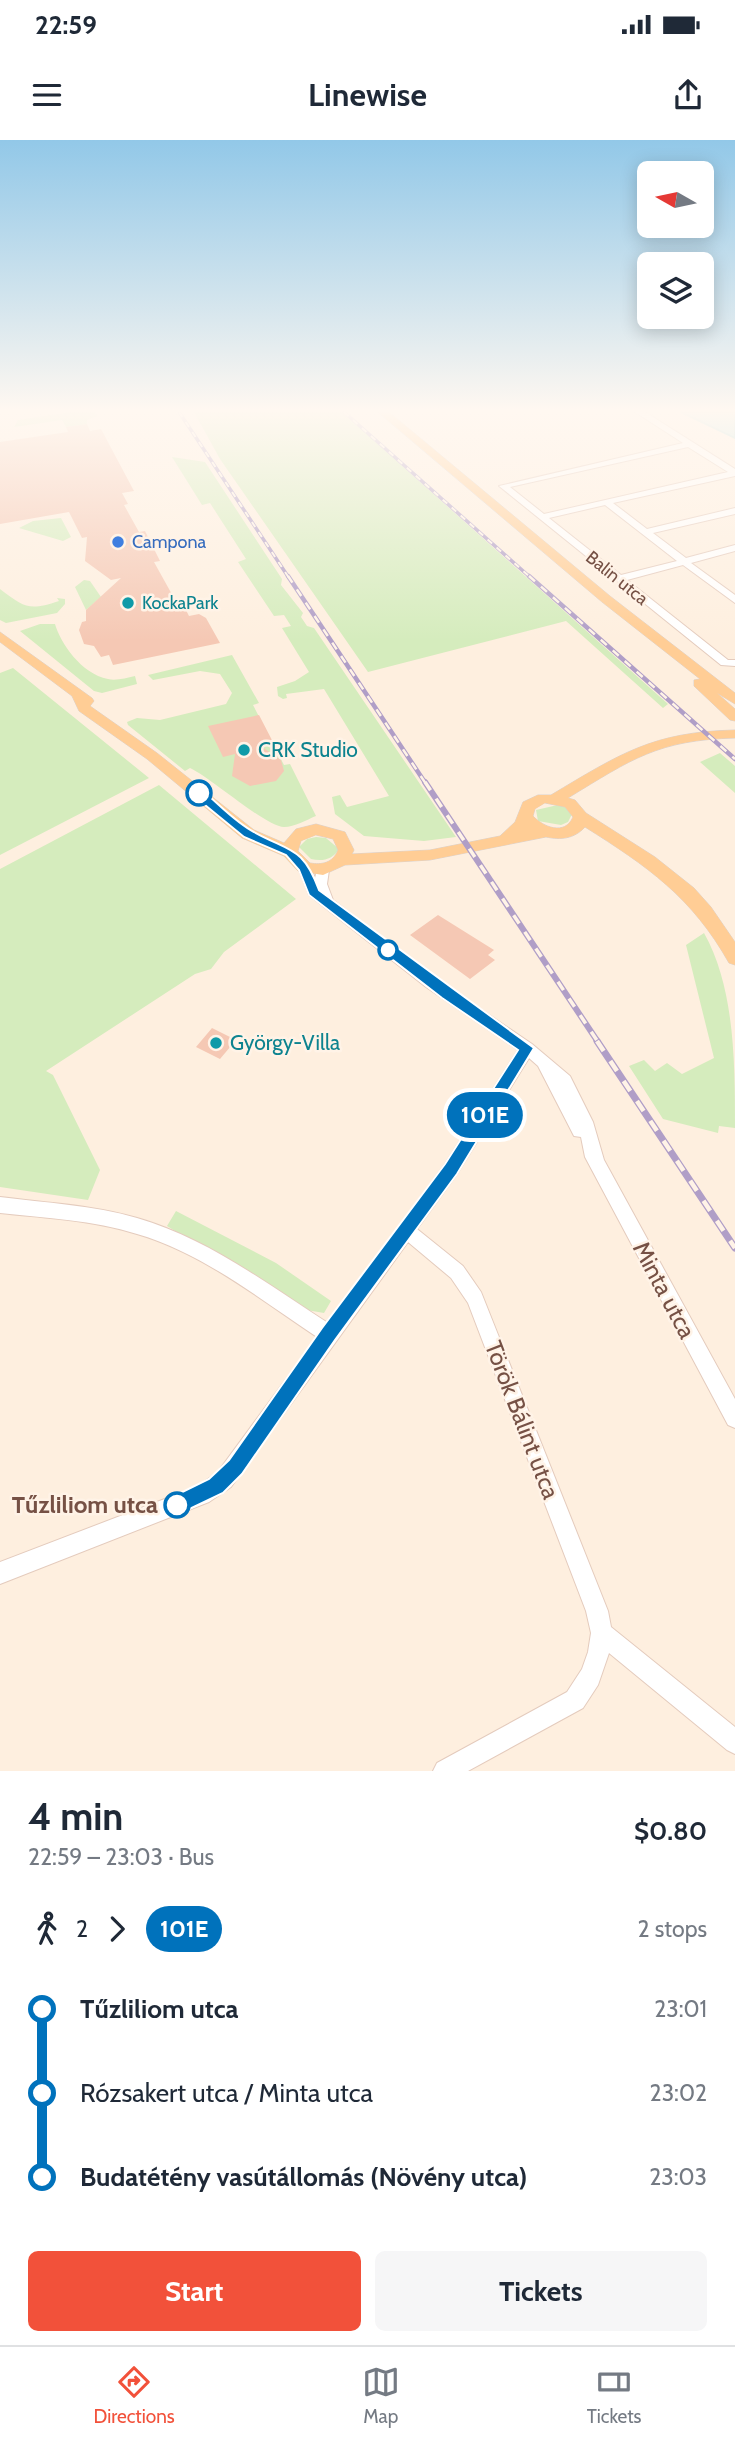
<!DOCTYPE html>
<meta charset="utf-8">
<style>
:root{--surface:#fff;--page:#f6f6f7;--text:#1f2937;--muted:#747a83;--line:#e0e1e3;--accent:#f2513a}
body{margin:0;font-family:Cabin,sans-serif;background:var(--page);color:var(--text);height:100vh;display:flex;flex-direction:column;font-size:26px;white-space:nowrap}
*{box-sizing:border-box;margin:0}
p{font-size:23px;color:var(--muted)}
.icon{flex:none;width:38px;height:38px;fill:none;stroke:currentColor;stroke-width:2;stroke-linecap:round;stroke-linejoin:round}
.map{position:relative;height:1631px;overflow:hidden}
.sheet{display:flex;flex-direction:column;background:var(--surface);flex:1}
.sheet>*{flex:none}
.badge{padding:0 14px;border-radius:23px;font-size:24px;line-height:46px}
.needle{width:46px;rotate:279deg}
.controls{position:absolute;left:637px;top:21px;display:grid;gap:14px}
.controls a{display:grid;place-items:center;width:77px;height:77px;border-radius:10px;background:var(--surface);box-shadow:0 4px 18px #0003;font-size:35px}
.map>.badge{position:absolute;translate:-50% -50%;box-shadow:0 0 0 4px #fff}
.legs{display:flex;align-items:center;gap:10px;height:77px;padding:0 28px;font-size:23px}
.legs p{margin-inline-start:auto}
.headline{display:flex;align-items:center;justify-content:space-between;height:119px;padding:0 28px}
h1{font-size:38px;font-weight:700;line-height:52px}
.primary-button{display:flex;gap:14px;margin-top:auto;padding:14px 28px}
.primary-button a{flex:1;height:80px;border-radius:10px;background:var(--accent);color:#fff;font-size:28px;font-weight:700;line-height:80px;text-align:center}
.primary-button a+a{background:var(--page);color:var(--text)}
ul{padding:0 28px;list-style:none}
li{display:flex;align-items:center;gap:24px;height:84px;font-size:26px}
li i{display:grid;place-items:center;width:10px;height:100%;margin:0 9px;background:currentColor}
li i::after{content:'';width:18px;height:18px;margin:-9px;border:5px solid;border-radius:50%;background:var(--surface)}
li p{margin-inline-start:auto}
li:first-child i{background:linear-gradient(#0000 50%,currentColor 0)}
li:last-child i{background:linear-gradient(currentColor 50%,#0000 0)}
.status{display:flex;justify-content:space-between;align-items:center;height:49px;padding:0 35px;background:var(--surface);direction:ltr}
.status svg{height:19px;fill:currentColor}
header{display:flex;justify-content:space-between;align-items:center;height:91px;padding:0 28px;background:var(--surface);font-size:32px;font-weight:700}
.menu{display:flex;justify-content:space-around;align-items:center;height:98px;border-top:2px solid var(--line);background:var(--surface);font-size:19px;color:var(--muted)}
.menu a{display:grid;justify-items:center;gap:4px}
.menu .on{color:var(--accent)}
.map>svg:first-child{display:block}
.green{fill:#d5ecbd}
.water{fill:#b2e6e8;stroke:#98d7db;stroke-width:2}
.building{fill:#f5c8b4}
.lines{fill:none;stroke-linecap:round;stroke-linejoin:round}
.minor-casing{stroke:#e4cbbd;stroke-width:2}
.major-casing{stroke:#dbd2cf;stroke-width:1}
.minor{fill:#fff;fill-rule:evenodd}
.major{fill:#ffcd95;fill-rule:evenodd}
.rail-far3-casing{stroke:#b09ec7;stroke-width:3.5}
.rail-far2-casing{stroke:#b09ec7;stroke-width:4.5}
.rail-far1-casing{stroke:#b09ec7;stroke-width:6}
.rail-casing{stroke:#b09ec7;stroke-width:7}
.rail-far3{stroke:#fff3e7;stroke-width:2;stroke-dasharray:6;stroke-linecap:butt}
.rail-far2{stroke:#fff3e7;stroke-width:2.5;stroke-dasharray:8;stroke-linecap:butt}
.rail-far1{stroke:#fff3e7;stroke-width:3.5;stroke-dasharray:10;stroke-linecap:butt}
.rail{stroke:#fff3e7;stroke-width:4.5;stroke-dasharray:12;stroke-linecap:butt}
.line-1{fill:#0072bc;stroke:#fff;stroke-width:2}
.shop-dot{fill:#3f7fe0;stroke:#fff3e7;stroke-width:2.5}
.culture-dot{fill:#0f9aa8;stroke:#fff3e7;stroke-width:2.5}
.stop-1-dot{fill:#fff;stroke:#0072bc;stroke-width:3.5}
.labels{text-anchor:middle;stroke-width:5;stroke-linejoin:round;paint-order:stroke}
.far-shop-label{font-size:18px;fill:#366cbe;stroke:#fff3e7;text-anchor:start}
.far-street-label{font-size:18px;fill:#765145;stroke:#fff3e7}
.far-culture-label{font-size:18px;fill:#0d838f;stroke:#fff3e7;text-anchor:start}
.culture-label{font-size:21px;fill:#0d838f;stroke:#fff3e7;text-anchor:start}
.near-street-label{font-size:24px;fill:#765145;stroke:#fff3e7}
.near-stop-label{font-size:24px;font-weight:bold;fill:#765145;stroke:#fff3e7;text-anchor:end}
</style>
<div class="status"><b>22:59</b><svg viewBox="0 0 49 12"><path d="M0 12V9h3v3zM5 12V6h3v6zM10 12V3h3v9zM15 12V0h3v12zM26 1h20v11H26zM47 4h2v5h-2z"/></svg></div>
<header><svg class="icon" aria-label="menu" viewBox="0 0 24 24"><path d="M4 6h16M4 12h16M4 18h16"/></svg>Linewise<svg class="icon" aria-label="share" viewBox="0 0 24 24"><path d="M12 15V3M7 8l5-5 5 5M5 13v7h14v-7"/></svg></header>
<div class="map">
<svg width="735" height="1631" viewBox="0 0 735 1631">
<rect width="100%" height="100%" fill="#feefdf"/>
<!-- green -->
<path class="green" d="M71,272H94L97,276L87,280V284L66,287L62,280L14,287L18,280Z
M194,272H342L668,564L663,568L566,481L368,532L220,319Z
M172,317L205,322L282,439L281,445L303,473L301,477L307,486L314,488L456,697L424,701L364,696L335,674L332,657L340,655L347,667L389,656L324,549L286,554L287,558L283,559L278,556L277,547L295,541L309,532L282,488L291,486L284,475L274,476L238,422L246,419L210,363L202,365Z
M61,378L71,397L63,401L19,388L33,381Z
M84,440L90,441L101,457L86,470L75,447Z
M0,449C25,468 29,471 59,461L57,458L65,459V464L57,473L6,483L0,480Z
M40,484H55C60,502 81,534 108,539C116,541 126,538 135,536L137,544L102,553L94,551L20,491Z
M232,515L259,563L253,565L284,625L290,624L316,676C306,680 295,687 284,687C266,687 213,639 190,628L185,631L128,585L127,582L137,578L160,580L226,564L232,553L220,534L200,531L153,540L148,535Z
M13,528L149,638L0,715V533Z
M720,613L735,626V653L700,622Z
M159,645L296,759L224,812L211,829L195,834L46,931L53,935L100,1030L88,1060L0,1047V729Z
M562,664L572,674L568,682L561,685L538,681L536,670Z
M316,697L326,698L339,709C333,719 323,722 311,719L299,707L307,699Z
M704,793C735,848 735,924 735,988L719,986L718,993L663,979L629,926L644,920L655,931L667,923L682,934L714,918L686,805Z
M176,1071L276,1123L331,1161L324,1173L301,1169L167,1086Z"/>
<!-- water -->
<path class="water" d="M681,272H735V298Z"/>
<!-- building -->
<path class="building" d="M87,284L90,291L101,289L134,351L122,353L128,364L124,365L139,392L145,391L160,421L154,422L179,467L184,466L189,476L199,474L206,478L220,503L113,525L109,515L101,517L94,506L84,504L79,490L82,482L86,481V470L121,438L111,440L85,421L87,397L82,398L69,372L0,384V302L68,292L66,287Z
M259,575L274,604L262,607L281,620L284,631L276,641L250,646L232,636L235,614L223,617L208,586Z
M438,775L494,810L488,815L495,820L470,839L410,795Z
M212,888L236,900L220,919L196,907Z"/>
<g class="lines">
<!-- minor casing -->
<g class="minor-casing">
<path id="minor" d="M635,272H645L735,329V336L613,363L647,389L735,368V374L653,393L686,418L735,405V411L691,423L735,455V463L683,425L627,440L728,520H735V526L721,525L499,346L683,303ZM688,307L728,332L544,374L510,347ZM605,365L677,421L621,435L549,378Z
M304,723L309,724L315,738L318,727H328L329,730L327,744L333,760L436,839L532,904L570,936L593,982L604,1020L735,1259V1288L728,1285L585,1017L581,997L574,996L538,926L529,918L457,1034L417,1089L463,1126L481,1152L608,1471L611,1487L735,1587V1614L727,1610L609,1513L598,1545L583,1568L468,1631H433L437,1623L567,1552L582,1529L588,1512L591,1493L586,1471L468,1163L451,1138L408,1102L231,1347L209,1362L0,1444V1422L196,1347L217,1333L317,1197C261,1160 203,1113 137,1094C93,1080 46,1078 0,1073V1057C46,1063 93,1065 137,1078C207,1098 267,1144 328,1183L445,1024L518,910L426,847L309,755L298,727Z"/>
</g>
<!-- major casing -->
<g class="major-casing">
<path id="major" d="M378,272H389L610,456L735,553V564L717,553L735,569V581L730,580L694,546V540L700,539L602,462Z
M0,492L92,558L94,561L90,566L157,613L254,690L284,703L296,689L316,684L345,692L354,710L352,714L430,710L500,696L515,682L523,662L538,655H551C620,614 652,592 735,590V598C658,600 632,619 568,658L575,660L586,673L655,717L694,748L711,767L735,802V825L729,823C692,757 647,726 585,687C574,699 561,700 546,697L430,720L345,725L323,735L298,731L284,716L242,698L147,619L79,571L72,556L0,502ZM545,663L565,667L573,677C565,696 543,687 533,676L535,669ZM316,695L333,699L338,710C333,723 322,725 310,723L298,711L301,701Z"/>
</g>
<!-- minor -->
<use href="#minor" class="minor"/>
<!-- major -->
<use href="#major" class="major"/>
<!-- rail-far3 casing -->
<g class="rail-far3-casing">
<path id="rail-far3" d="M179,272L289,438
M344,272L531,438"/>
</g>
<!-- rail-far2 casing -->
<g class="rail-far2-casing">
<path id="rail-far2" d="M288,436L426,644
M529,436L735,619"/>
</g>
<!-- rail-far1 casing -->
<g class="rail-far1-casing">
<path id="rail-far1" d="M425,642L598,902"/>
</g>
<!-- rail casing -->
<g class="rail-casing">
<path id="rail" d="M597,901L735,1108"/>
</g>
<!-- rail-far3 -->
<use href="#rail-far3" class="rail-far3"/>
<!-- rail-far2 -->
<use href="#rail-far2" class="rail-far2"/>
<!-- rail-far1 -->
<use href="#rail-far1" class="rail-far1"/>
<!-- rail -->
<use href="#rail" class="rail"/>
</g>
<!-- sky -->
<linearGradient id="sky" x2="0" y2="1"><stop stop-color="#92c8e8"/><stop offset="0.54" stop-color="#fff8f1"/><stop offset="1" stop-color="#fff8f1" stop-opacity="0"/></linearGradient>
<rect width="735" height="501" fill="url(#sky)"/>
<!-- line-1 -->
<path class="line-1" d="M194,651H203C219,664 235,682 254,692C290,712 303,706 319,750L534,908L457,1034L335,1200L242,1334L223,1353L177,1375L170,1372L167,1365L170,1358L209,1339L229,1320L322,1188L445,1024L518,910L442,858L309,755L299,730L286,715L244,697L194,656Z"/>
<!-- markers -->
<circle class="shop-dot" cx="118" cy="402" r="7"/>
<g class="culture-dot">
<circle cx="128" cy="463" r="7"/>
<circle cx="244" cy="610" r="7"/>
<circle cx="216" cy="903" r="7"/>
</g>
<g class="stop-1-dot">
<circle cx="199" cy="653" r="12"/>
<circle cx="388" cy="810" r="9"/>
<circle cx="177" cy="1365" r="12"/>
</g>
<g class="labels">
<!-- far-shop labels -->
<g class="far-shop-label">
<text x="132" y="408">Campona</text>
</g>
<!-- far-street labels -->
<g class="far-street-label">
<text transform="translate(617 438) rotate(39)" y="6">Balin utca</text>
</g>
<!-- far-culture labels -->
<g class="far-culture-label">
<text x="142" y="469">KockaPark</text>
</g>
<!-- culture labels -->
<g class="culture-label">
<text x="258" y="617">CRK Studio</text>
<text x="230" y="910">György-Villa</text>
</g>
<!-- near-street labels -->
<g class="near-street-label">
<text transform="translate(664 1150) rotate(62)" y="8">Minta utca</text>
<text transform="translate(522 1280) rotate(69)" y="8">Török Bálint utca</text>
</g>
<!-- near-stop labels -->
<g class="near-stop-label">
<text x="158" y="1373">Tűzliliom utca</text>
</g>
</g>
</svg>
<div class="controls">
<a><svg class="needle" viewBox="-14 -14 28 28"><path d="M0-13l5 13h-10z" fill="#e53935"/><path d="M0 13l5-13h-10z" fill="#747a83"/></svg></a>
<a><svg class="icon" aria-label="layers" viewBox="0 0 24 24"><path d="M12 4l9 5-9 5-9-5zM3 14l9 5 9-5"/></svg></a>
</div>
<b class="badge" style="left:485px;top:975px;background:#0072bc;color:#fff">101E</b>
</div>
<section class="sheet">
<div class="headline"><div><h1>4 min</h1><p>22:59 – 23:03 · Bus</p></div><b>$0.80</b></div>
<div class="legs"><svg class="icon" aria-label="walk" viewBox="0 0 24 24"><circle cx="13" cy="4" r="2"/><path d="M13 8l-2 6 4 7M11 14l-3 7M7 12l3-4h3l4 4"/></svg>2<svg class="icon" aria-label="forward" viewBox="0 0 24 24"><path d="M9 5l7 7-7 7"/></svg><b class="badge" style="background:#0072bc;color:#fff">101E</b><p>2 stops</p></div>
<ul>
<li><i style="color:#0072bc"></i><b>Tűzliliom utca</b><p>23:01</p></li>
<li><i style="color:#0072bc"></i><span>Rózsakert utca / Minta utca</span><p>23:02</p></li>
<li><i style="color:#0072bc"></i><b>Budatétény vasútállomás (Növény utca)</b><p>23:03</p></li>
</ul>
<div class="primary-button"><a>Start</a><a>Tickets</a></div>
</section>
<nav class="menu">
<a class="on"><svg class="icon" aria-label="directions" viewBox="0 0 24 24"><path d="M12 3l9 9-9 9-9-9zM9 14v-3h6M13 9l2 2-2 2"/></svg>Directions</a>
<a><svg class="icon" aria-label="map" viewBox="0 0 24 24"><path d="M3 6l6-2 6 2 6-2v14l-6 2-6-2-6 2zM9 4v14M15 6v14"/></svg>Map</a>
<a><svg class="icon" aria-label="tickets" viewBox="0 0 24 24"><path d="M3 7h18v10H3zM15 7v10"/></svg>Tickets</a>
</nav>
